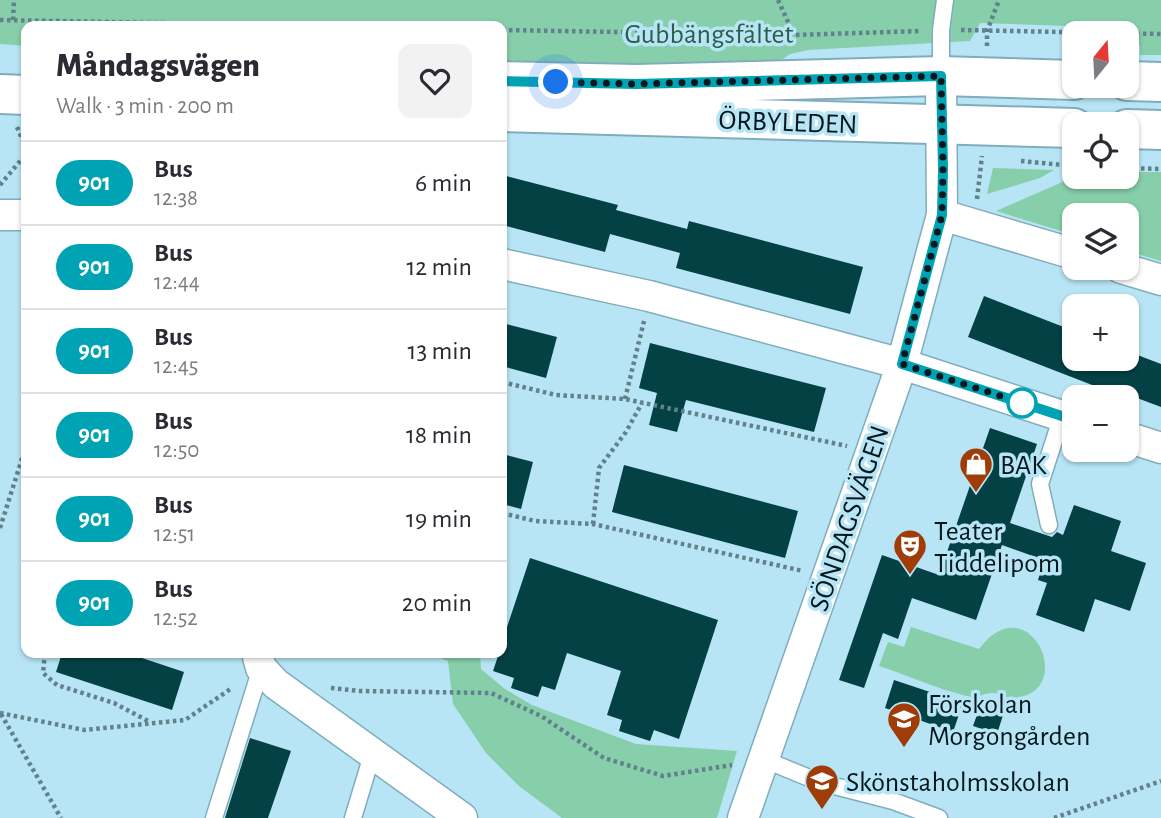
<!DOCTYPE html>
<meta charset="utf-8">
<style>
:root{--surface:#fff;--page:#f2f2f3;--text:#2b2b33;--muted:#7c7c81;--line:#e1e1e2}
body{margin:0;font-family:"Alegreya Sans",sans-serif;background:var(--page);color:var(--text);height:100vh;display:flex;flex-direction:column;font-size:26px;white-space:nowrap}
*{box-sizing:border-box;margin:0}
p{font-size:23px;color:var(--muted)}
.icon{flex:none;width:38px;height:38px;fill:none;stroke:currentColor;stroke-width:2;stroke-linecap:round;stroke-linejoin:round}
.map{position:relative;flex:1;overflow:hidden}
.details{position:absolute;left:21px;top:21px;width:486px;height:637px;display:flex;flex-direction:column;background:var(--surface);border-radius:14px;box-shadow:0 2px 5px #0004}
.details>*{flex:none}
.badge{padding:0 14px;border-radius:23px;font-size:24px;line-height:46px}
.needle{width:46px;rotate:18deg}
.tools{position:absolute;left:1062px;top:21px;display:grid;gap:14px}
.tools a{display:grid;place-items:center;width:77px;height:77px;border-radius:14px;background:var(--surface);box-shadow:0 2px 5px #0004;font-size:35px}
.you{position:absolute;width:35px;height:35px;margin:-18px;border:5px solid #fff;border-radius:50%;background:#1a73e8;box-shadow:0 0 0 10px #1a73e833}
.map>.badge{position:absolute;translate:-50% -50%;box-shadow:0 0 0 4px #fff}
.round{display:grid;place-items:center;flex:none;width:74px;height:74px;border-radius:14px;background:var(--page)}
.summary{display:flex;align-items:center;justify-content:space-between;height:119px;padding:0 35px}
h1{font-size:33px;font-weight:800;line-height:52px}
ul{padding:0;list-style:none}
li{display:flex;align-items:center;gap:21px;height:84px;padding:0 35px;border-top:2px solid var(--line)}
li div{flex:1}
li b{display:block;font-size:26px}
li em{font-style:normal}
li .badge{min-width:77px;font-weight:700;text-align:center}
.map>svg:first-child{display:block}
.green{fill:#86cfaa}
.building{fill:#034145}
.lines{fill:none;stroke-linecap:round;stroke-linejoin:round}
.service-casing{stroke:#80adbc;stroke-width:19}
.minor-casing{stroke:#80adbc;stroke-width:33}
.secondary-casing{stroke:#80adbc;stroke-width:42}
.path{stroke:#61818c;stroke-width:4.5;stroke-dasharray:3.5 3.5;stroke-linecap:butt}
.service{stroke:#fff;stroke-width:16}
.minor{stroke:#fff;stroke-width:30}
.secondary{stroke:#fff;stroke-width:38}
.line-casing{stroke:#fff;stroke-width:16}
.line{stroke:#00a3b4;stroke-width:10}
.walk{stroke:#06181d;stroke-width:7;stroke-dasharray:0 12.6}
.stop-dot{fill:#fff;stroke:#00a3b4;stroke-width:3.5}
.labels{text-anchor:middle;stroke-width:7;stroke-linejoin:round;paint-order:stroke}
.park-label{font-size:28px;fill:#2c5f48;stroke:#b7e5f5}
.street-label{font-size:28px;fill:#06181d;stroke:#b7e5f5}
.poi-label{font-size:28px;fill:#06181d;stroke:#b7e5f5;text-anchor:start}
</style>
<div class="map">
<svg width="1161" height="818" viewBox="0 0 1161 818">
<rect width="100%" height="100%" fill="#b7e5f5"/>
<!-- green -->
<path class="green" d="M0,0H1161V55H1140V46L1127,40V33H1111L1096,27L980,23L970,41L808,50L790,54L776,64L658,67L502,64V26H26V46L0,44Z
M993,168L1054,170L1040,178L987,194Z
M1127,172H1161V261L1127,251V215H1074V235L996,211L1074,177H1127Z
M911,627L979,649C1029,582 1080,694 1013,698C1005,698 1000,693 993,693C985,692 979,698 972,697C944,692 907,675 879,666L888,642L904,647Z
M429,653H480L481,669L505,689L532,705L636,744L737,751L717,818H562L519,786L486,753L453,704L448,661Z"/>
<!-- building -->
<path class="building" d="M502,175L618,205L616,210L687,229L689,221L863,267L850,314L676,268L680,253L610,234L605,252L502,225Z
M984,296L1074,331V359H1127V351L1161,364V407L1137,398L1136,402L968,337Z
M502,323L557,337L546,378L502,366Z
M650,343L826,388L814,432L686,400L677,432L649,425L657,393L639,388Z
M990,428L1037,444L1010,523L1052,537L1057,532L1063,535L1074,505L1121,521L1111,551L1146,563L1130,611L1095,599L1084,632L1036,615L1047,583L1038,580L1044,560L1002,545L976,620L912,598L898,639L883,633L864,688L839,680L882,555L939,575Z
M502,454L533,462L521,509L502,504Z
M624,465L798,511L785,558L612,512Z
M530,558L718,620L679,739L654,730L650,741L619,731L622,720L607,715L621,671L567,653L555,690L542,686L538,697L511,688L514,678L493,671L499,653H502V642Z
M62,653H127L184,672L172,710L56,672Z
M894,680L963,703L953,732L885,708Z
M982,701L1005,709L997,734L973,726Z
M250,738L291,751L268,818H225Z"/>
<g class="lines">
<!-- service casing -->
<g class="service-casing">
<path id="service" d="M941,76V30L945,0
M1049,525L1040,484L1062,416
M763,759L819,782L893,801L939,818
M214,818L261,668
M353,818L372,755"/>
</g>
<!-- minor casing -->
<g class="minor-casing">
<path id="minor" d="M0,215H26
M942,215L1074,254
M502,264L649,296L902,364L1074,420
M1121,268L1161,280
M1127,437L1161,448
M257,653L261,668L276,684L462,818
M743,818L902,364L933,248L942,215L941,76"/>
</g>
<!-- secondary casing -->
<g class="secondary-casing">
<path id="secondary" d="M502,81L636,84L941,76L1074,80
M1127,81L1161,82
M0,94L26,95
M502,112L1074,128
M1127,129L1161,130"/>
</g>
<!-- path -->
<path class="path" d="M778,0L794,35
M0,20L318,26
M13,20L14,0
M502,30L794,35L921,31
M961,30L1161,34
M987,46V31L999,0
M17,127L26,148
M1021,161L1074,166
M1127,168L1161,169
M0,185L26,154
M977,199L982,156
M502,382L556,395L625,399L847,446
M625,399L644,321
M502,513L535,521L593,524L803,571
M593,524L599,468L626,432L642,403
M0,528L26,446
M45,653L43,673L57,685L114,703L150,722
M331,688L360,691L491,693L541,716L604,758L663,776L732,765
M0,713L84,730L185,720L232,688
M1,714L61,818
M1054,818L1161,781"/>
<!-- service -->
<use href="#service" class="service"/>
<!-- minor -->
<use href="#minor" class="minor"/>
<!-- secondary -->
<use href="#secondary" class="secondary"/>
</g>
<g class="lines">
<!-- line casing -->
<g class="line-casing">
<path id="line" d="M502,81L636,84L941,76L943,168L942,215L902,364L1074,420"/>
</g>
<!-- line -->
<use href="#line" class="line"/>
<!-- walk -->
<path class="walk" d="M556,82L636,84L941,76L943,168L942,215L902,364L1022,403"/>
</g>
<!-- icons -->
<defs>
<g id="shop-pin" transform="scale(1.75)"><path d="M0 17L-7.5 6A9.5 9.5 0 1 1 7.5 6Z" fill="#a03c08" stroke="#b7e5f5"/><path d="M-5-2.5h2.3a2.7 3.5 0 0 1 5.4 0H5L5.5 6h-11ZM-1.5-2.5h3a1.5 2.3 0 0 0-3 0Z" fill="#fff"/></g>
<g id="theatre-pin" transform="scale(1.75)"><path d="M0 17L-7.5 6A9.5 9.5 0 1 1 7.5 6Z" fill="#a03c08" stroke="#b7e5f5"/><path d="M-5-5.5Q0-4 5-5.5V0Q5 5 0 6Q-5 5-5 0ZM-3.3-2.5H-1v1.5H-3.3ZM1-2.5H3.3v1.5H1ZM-2.8 1Q0 5.5 2.8 1Z" fill="#fff"/></g>
<g id="school-pin" transform="scale(1.75)"><path d="M0 17L-7.5 6A9.5 9.5 0 1 1 7.5 6Z" fill="#a03c08" stroke="#b7e5f5"/><path d="M0-5L7-2L0 1L-7-2ZM-4 1L0 2.5L4 1V4Q0 6-4 4Z" fill="#fff"/></g>
</defs>
<g fill-rule="evenodd">
<use href="#shop-pin" x="976" y="464"/>
<use href="#theatre-pin" x="910" y="546"/>
<use href="#school-pin" x="904" y="719"/>
<use href="#school-pin" x="822" y="781"/>
</g>
<!-- markers -->
<circle class="stop-dot" cx="1022" cy="403" r="14"/>
<g class="labels">
<!-- park labels -->
<g class="park-label">
<text x="709" y="43">Gubbängsfältet</text>
</g>
<!-- street labels -->
<g class="street-label">
<text transform="translate(788 121) rotate(2)" y="10">ÖRBYLEDEN</text>
<text transform="translate(848 518) rotate(-71)" y="10">SÖNDAGSVÄGEN</text>
</g>
<!-- poi labels -->
<g class="poi-label">
<text x="1000" y="474">BAK</text>
<text x="934" y="540">Teater<tspan x="934" dy="32">Tiddelipom</tspan></text>
<text x="928" y="713">Förskolan<tspan x="928" dy="32">Morgongården</tspan></text>
<text x="846" y="791">Skönstaholmsskolan</text>
</g>
</g>
</svg>
<div class="tools">
<a><svg class="needle" viewBox="-14 -14 28 28"><path d="M0-13l5 13h-10z" fill="#e53935"/><path d="M0 13l5-13h-10z" fill="#7c7c81"/></svg></a>
<a><svg class="icon" aria-label="locate" viewBox="0 0 24 24"><circle cx="12" cy="12" r="6"/><path d="M12 2v4M12 18v4M2 12h4M18 12h4"/></svg></a>
<a><svg class="icon" aria-label="layers" viewBox="0 0 24 24"><path d="M12 4l9 5-9 5-9-5zM3 14l9 5 9-5"/></svg></a>
<a>+</a>
<a>−</a>
</div>
<div class="you" style="left:556px;top:82px"></div>
<section class="details">
<div class="summary"><div><h1>Måndagsvägen</h1><p>Walk · 3 min · 200 m</p></div><a class="round"><svg class="icon" aria-label="heart" viewBox="0 0 24 24"><path d="M12 20l-8-8c-3-5 5-10 8-4 3-6 11-1 8 4z"/></svg></a></div>
<ul>
<li><span class="badge" style="background:#00a3b4;color:#fff">901</span><div><b>Bus</b><p>12:38</p></div><em>6 min</em></li>
<li><span class="badge" style="background:#00a3b4;color:#fff">901</span><div><b>Bus</b><p>12:44</p></div><em>12 min</em></li>
<li><span class="badge" style="background:#00a3b4;color:#fff">901</span><div><b>Bus</b><p>12:45</p></div><em>13 min</em></li>
<li><span class="badge" style="background:#00a3b4;color:#fff">901</span><div><b>Bus</b><p>12:50</p></div><em>18 min</em></li>
<li><span class="badge" style="background:#00a3b4;color:#fff">901</span><div><b>Bus</b><p>12:51</p></div><em>19 min</em></li>
<li><span class="badge" style="background:#00a3b4;color:#fff">901</span><div><b>Bus</b><p>12:52</p></div><em>20 min</em></li>
</ul>
</section>
</div>
